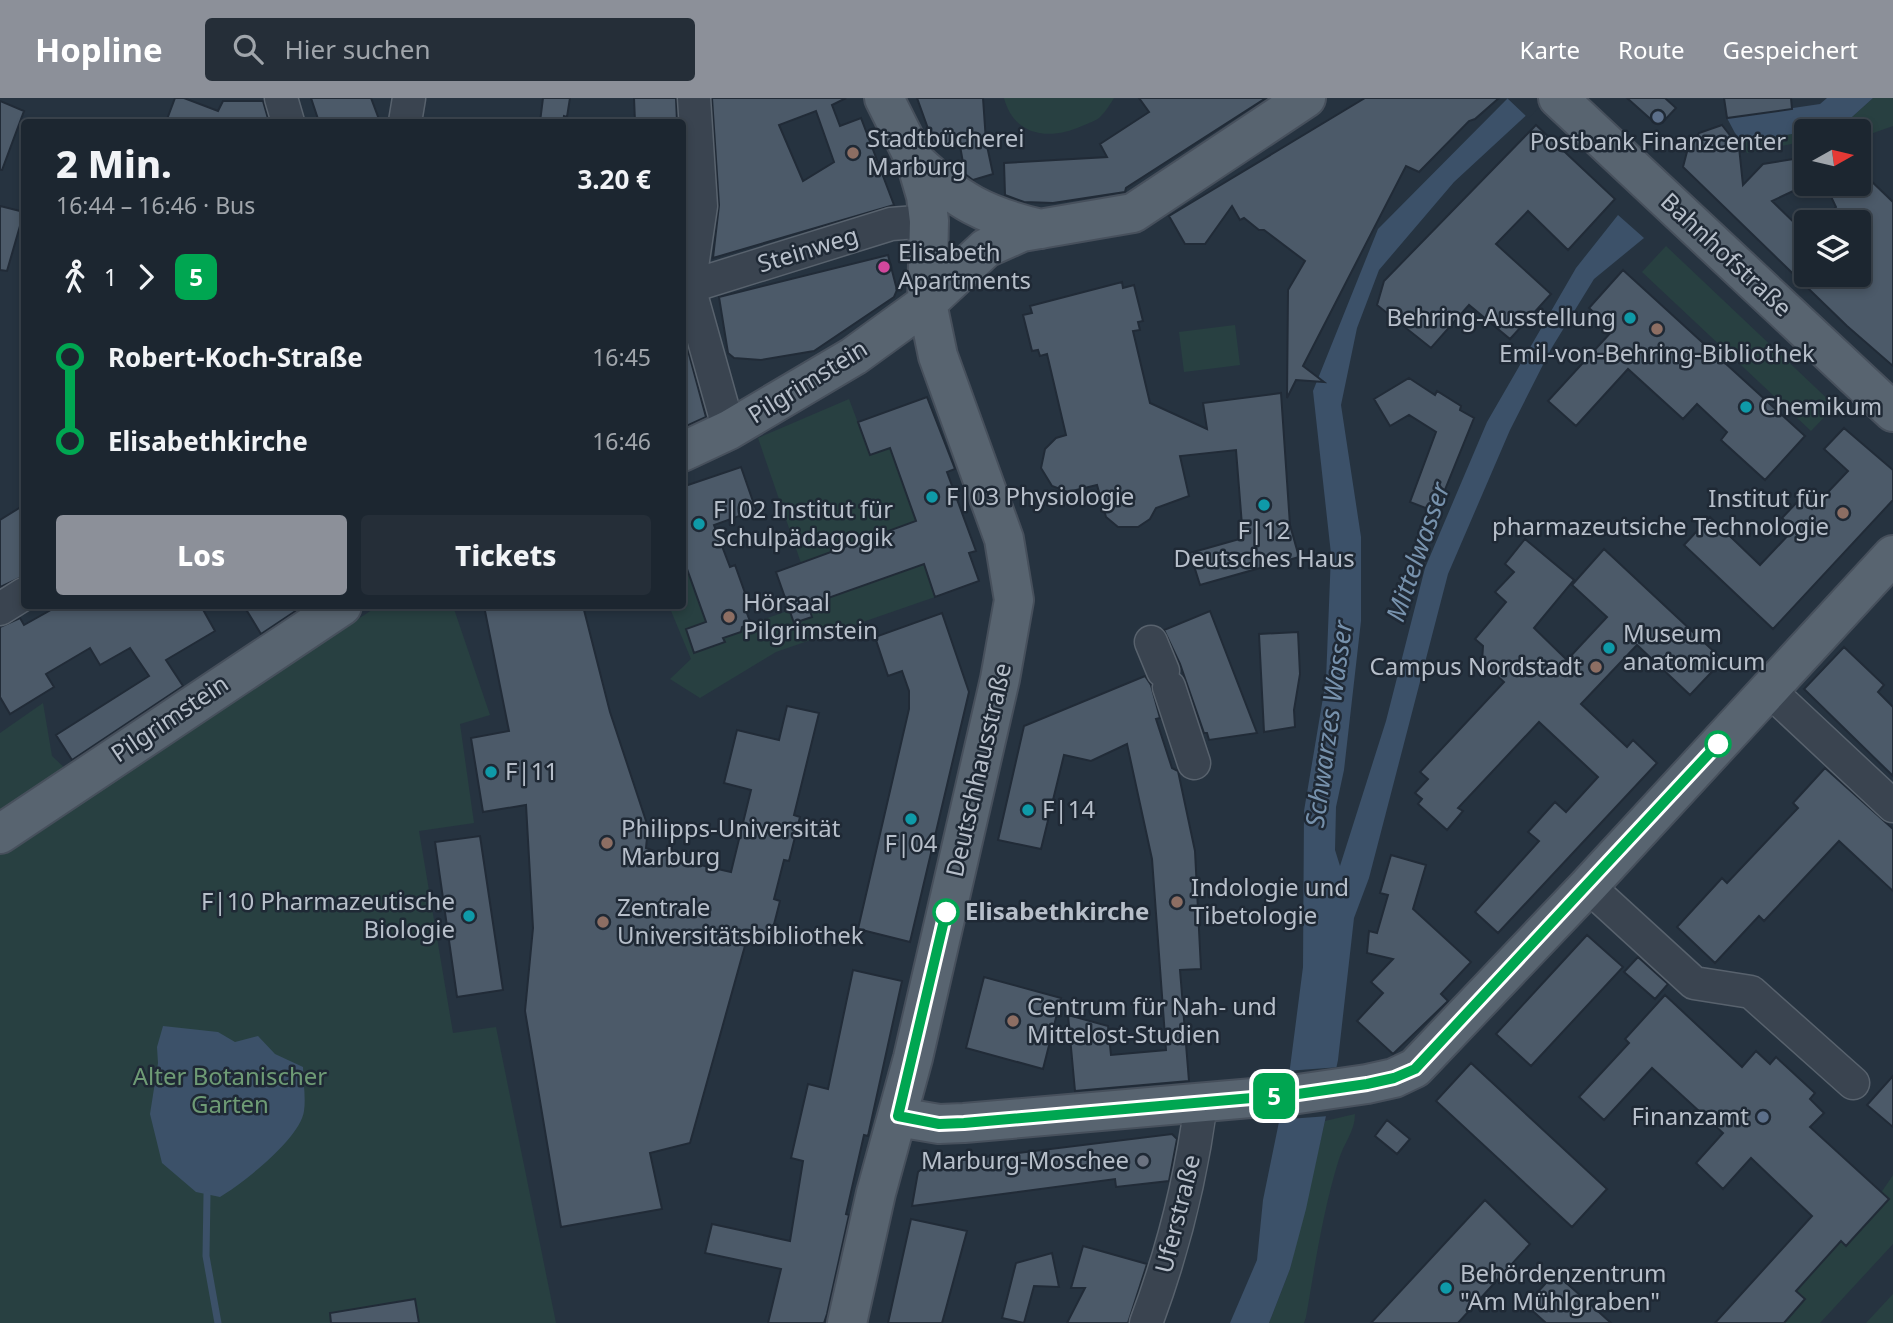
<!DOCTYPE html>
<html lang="de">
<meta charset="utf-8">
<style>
:root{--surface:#1c2630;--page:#252e38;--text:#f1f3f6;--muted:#a0a5ab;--line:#3a434c;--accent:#8c9099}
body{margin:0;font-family:"Noto Sans",sans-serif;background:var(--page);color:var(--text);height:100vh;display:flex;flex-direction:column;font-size:26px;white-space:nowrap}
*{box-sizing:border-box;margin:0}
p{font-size:23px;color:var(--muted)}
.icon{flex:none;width:38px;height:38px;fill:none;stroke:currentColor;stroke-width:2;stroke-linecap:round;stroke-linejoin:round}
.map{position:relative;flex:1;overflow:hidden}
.details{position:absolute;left:21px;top:21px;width:665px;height:490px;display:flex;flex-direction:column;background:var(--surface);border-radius:7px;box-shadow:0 4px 10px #0003,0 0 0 2px var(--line)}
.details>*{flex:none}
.badge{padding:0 14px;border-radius:10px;font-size:24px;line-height:46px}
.needle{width:46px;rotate:82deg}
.fabs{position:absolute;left:1794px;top:21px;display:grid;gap:14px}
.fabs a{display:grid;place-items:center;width:77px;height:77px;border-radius:7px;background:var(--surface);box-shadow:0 4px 10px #0003,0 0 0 2px var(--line);font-size:35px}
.map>.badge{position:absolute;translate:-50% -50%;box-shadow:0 0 0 4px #fff}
.legs{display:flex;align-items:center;gap:10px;height:77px;padding:0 35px;font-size:23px}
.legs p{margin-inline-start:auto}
.headline{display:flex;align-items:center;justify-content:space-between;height:119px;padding:0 35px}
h1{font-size:38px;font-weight:800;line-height:52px}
.action{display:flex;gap:14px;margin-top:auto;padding:14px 35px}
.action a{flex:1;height:80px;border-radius:7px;background:var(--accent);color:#fff;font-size:28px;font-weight:800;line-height:80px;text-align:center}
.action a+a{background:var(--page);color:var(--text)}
ul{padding:0 35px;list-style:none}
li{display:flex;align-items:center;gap:24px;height:84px;font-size:26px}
li i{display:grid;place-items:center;width:10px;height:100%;margin:0 9px;background:currentColor}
li i::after{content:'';width:18px;height:18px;margin:-9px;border:5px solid;border-radius:50%;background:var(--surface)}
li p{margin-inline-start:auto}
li:first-child i{background:linear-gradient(#0000 50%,currentColor 0)}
li:last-child i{background:linear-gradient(currentColor 50%,#0000 0)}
header{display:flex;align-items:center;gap:42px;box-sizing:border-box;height:98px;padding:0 35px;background:var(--accent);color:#fff}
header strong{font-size:33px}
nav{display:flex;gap:38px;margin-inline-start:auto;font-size:24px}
.search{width:490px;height:63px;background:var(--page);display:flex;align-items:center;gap:18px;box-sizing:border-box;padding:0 24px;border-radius:7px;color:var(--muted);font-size:26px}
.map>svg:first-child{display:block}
.green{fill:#284041}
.water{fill:#3c5169}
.pier{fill:#263340}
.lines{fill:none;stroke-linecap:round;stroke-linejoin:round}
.stream{stroke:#3c5169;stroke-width:7}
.building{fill:#4c5a69;stroke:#212b37;stroke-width:2;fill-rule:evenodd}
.minor-casing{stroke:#58626d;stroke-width:35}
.major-casing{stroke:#47505c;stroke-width:42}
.minor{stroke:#3a4450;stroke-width:32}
.major{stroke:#586470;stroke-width:38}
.line-1-casing{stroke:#fff;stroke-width:16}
.line-1{stroke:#00a651;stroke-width:10}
.service-dot{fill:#5c6f8a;stroke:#1f2935;stroke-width:2.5}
.education-dot{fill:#8d6e63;stroke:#1f2935;stroke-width:2.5}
.hotel-dot{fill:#d1479c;stroke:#1f2935;stroke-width:2.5}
.culture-dot{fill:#0f9aa8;stroke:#1f2935;stroke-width:2.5}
.stop-1-dot{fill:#fff;stroke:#00a651;stroke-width:3.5}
.worship-dot{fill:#6b7280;stroke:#1f2935;stroke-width:2.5}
.labels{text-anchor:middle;stroke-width:5;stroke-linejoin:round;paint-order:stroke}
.poi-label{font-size:24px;fill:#b7bfca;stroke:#1f2935;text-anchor:start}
.street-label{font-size:24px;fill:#b7bfca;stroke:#1f2935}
.stop-label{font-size:24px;font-weight:bold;fill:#b7bfca;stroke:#1f2935;text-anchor:start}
.park-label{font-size:24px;fill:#6e9b75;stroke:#1f2935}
.water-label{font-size:26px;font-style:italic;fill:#7792ad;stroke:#1f2935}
</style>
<header>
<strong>Hopline</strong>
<div class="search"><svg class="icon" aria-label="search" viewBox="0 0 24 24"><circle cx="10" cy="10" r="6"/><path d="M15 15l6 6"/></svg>Hier suchen</div>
<nav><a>Karte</a><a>Route</a><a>Gespeichert</a></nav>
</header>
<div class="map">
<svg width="1893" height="1225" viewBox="0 0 1893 1225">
<rect width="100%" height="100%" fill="#263340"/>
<!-- green -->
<path class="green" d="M1004,0H1114C1110,6 1106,13 1101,18C1097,23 1088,25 1082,28C1049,43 1014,38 1004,0Z
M1873,0H1893V28L1859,40L1858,33H1806V43L1747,55L1743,44L1842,28Z
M1666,148L1835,308L1811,333L1642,174Z
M1235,227L1240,267L1184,274L1179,234Z
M849,301L870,357L890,350L916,423L801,465L758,340Z
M683,439L688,471L706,524L686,532L694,555L725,544L722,535L740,534L742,529L790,512L812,519L808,507L924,466L935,499L776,554L700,600L670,581L691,561L669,508H682Z
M378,508H453L490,617L460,626L474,725L419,733L453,935L496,929L556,1225H0V754Z
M43,605L52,658L68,673L0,719V635Z
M1355,1016C1355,1033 1344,1045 1339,1061C1323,1112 1315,1167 1306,1219L1304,1225H1269L1290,1171L1325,1023Z
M1893,1077V1146L1820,1225H1784L1805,1202L1796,1193L1841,1143L1846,1147Z
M1893,1196V1225H1866Z"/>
<!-- water -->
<path class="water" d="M1508,0L1531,13L1454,84L1379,172L1357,230L1341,307L1361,439V523L1344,672L1336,709L1335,752L1340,768L1386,623L1425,470L1487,324L1576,170L1618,117L1644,140L1594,181L1551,251L1510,332L1448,476L1369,780L1354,820L1338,962L1306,1111L1290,1171L1269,1225H1230L1257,1162L1263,1102L1290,970L1303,869L1304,713L1326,582L1331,456L1313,293L1378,131Z
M1827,0H1873L1842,28L1743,44L1735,35L1727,20L1820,6Z
M163,928L218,934L235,944L258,938L275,956L303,969C303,983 306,999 304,1013C300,1041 243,1085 220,1099L196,1094L162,1065L150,1016L158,965L157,949Z"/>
<!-- pier -->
<path class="pier" d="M1507,0H1550L1528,20Z
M1340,969L1329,1018L1275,1022L1286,973Z"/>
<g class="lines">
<!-- stream -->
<path class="stream" d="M207,1096L206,1158L218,1225"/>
</g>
<!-- building -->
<path class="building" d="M175,0H184L218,13L223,3H263L269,24H166Z
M311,0H371L380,24H319Z
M543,0H570L567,19L564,18L563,24H540Z
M634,0H676L677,24H635Z
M712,0H846L832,7L840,28L861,20L894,107L713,160L719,107ZM816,13L834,64L803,83L779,27Z
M917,0H983L986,43L993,76L973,82L965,76L959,42L935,50Z
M1139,0H1266L1126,90L1125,94L1053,105L1024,104L1005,97L1004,65L1107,59L1100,46L1149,14Z
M1365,0H1499L1475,21L1469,23L1419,74L1406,68L1303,268L1324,284L1296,282L1287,300L1288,192L1305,163L1264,132H1259L1244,120L1240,122L1232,108L1205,146H1185L1169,118Z
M1627,0H1665L1676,10L1662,25H1655Z
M1724,0H1791L1792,11L1727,20Z
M0,3L24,13L2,72H0Z
M1536,27L1615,101L1568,152L1528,113L1496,146L1551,196L1510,241L1469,207L1431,250L1377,207L1384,183Z
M1722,27L1739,49L1743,87L1763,66L1806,59V87L1772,103L1806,136V177H1858V124H1822L1836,109L1825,86H1861L1867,79L1893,104V268L1847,228L1683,69L1689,46H1693L1699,35Z
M0,108L24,114L7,173L0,172Z
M888,157L897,192L894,199L814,253L761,262L734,260L728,255L719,199Z
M1623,172L1805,338L1765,382L1721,342L1727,334L1697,306L1683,321L1628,271L1576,328L1548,303L1613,232L1589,210Z
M1122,184L1123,190L1134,187L1143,223L1138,224L1140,232L1133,233L1150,305L1207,331L1203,305L1281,295L1290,427L1299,459L1200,487L1190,455L1243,440L1236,352L1180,358L1189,398L1156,410L1150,421L1138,429H1118L1106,419L1097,387L1068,394L1052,388L1041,370L1045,351L1056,340L1066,337L1047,256L1040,258L1038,252L1032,253L1023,217L1032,215L1030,208Z
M686,245L706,319L682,330V246Z
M1409,280L1435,297L1437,293L1461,308L1460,312L1474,320L1436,414L1410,404L1436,334L1409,317L1390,328L1374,301Z
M927,299L955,371L947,374L976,453L969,455L979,483L935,499L924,466L808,507L812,519L794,525L776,474L916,423L890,350L870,357L858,324Z
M1844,330L1893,372V402L1773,531L1684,447L1710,419L1760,467L1794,431L1782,420L1801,400L1812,411L1848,373L1824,351Z
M741,369L756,412L714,427L730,469L735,467L750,509L745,510L751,526L742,529L741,534L723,540L725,544L694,555L686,531L706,524L682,457V389Z
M24,407V478L0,489V422Z
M1525,441L1574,482L1534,530L1567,562L1607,519L1572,487L1604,451L1723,562L1690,597L1637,547L1581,606L1627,649L1633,642L1657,665L1498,835L1475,814L1539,743L1528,734L1555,704L1566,714L1598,679L1539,624L1458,710L1463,713L1447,732L1418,706L1422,701L1415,695L1428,681L1420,674L1504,584L1482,564L1483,548L1475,541L1506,504L1495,494L1514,474L1505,466Z
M58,508H201L215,533L166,562L183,588L72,662L56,637L149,578L130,550L100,567L90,550L46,576L54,589L10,616L0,599V529L20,520L24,527Z
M244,508H303L261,536Z
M484,508H583L610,614L648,729L646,750L683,763L731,774L751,692L724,685L737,632L779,642L787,608L819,615L794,717L800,719L789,763L784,762L774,801L780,803L770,842L748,837L690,1045L650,1055L662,1111L561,1129L525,913L533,830L526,707L483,714L471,640L509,633Z
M1210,513L1257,635L1209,642L1207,635H1204L1180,566L1164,532Z
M942,515L969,594L910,844L858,831L909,611V593L902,573L888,578L875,539Z
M1298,534L1300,576L1294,612L1295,629L1264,634L1259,536Z
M1844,549L1884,587L1878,594L1893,609V678L1804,591Z
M1145,578L1151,587L1160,620L1156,621L1172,670L1178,673L1195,753L1201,871L1180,872L1189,983L1075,993L1068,917L1108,928L1111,957L1166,952L1152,761L1127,646L1091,663L1064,657L1041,751L998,742L1024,628Z
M1825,670L1893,731V793L1839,743L1764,823L1759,818L1715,865L1677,829L1722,780L1727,785L1798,710L1793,705Z
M480,738L503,892L457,899L435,744Z
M1391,757L1426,767L1413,811L1471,864L1441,896L1448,903L1393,956L1357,923L1383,895L1371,884L1393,861L1367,855L1369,833L1377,835L1388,797L1380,795Z
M1587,837L1623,869L1531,968L1496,936Z
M1638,859L1668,886L1655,901L1624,874Z
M853,872L902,883L868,1038L864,1037L846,1116L849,1117L827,1216L824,1225H768L781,1171L705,1155L712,1126L790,1143L803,1063L791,1060L808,986L828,991Z
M984,879L1061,900L1043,971L966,950Z
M1665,897L1742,969L1756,953L1770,966L1776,959L1815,995L1810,1001L1824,1015L1810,1029L1889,1101L1846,1148L1841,1143L1796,1193L1805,1201L1784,1225H1715L1812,1118L1751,1060L1723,1091L1696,1065L1723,1035L1652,970L1604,1022L1579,999L1629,945L1625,941Z
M1471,965L1607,1091L1572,1129L1436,1003Z
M1893,978V1029L1867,1007Z
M1387,1022L1410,1041L1397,1056L1375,1038Z
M1172,1036L1177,1041L1169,1083L1116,1089L1115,1081L912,1108L918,1074L928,1066Z
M1485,1102L1530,1146L1458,1225H1371Z
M911,1121L967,1133L942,1225H888Z
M1083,1148L1147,1166L1128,1225H1067L1085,1190H1071Z
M1052,1155L1059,1189L1034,1188L1024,1225L1002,1220L1016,1165Z
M1555,1175L1590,1206L1611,1225H1546L1526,1207Z
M415,1201L419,1225H331L330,1215Z"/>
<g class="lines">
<!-- minor casing -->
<g class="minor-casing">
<path id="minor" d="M281,0L288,24
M694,0L701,108L689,189L729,332
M405,24L409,0
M682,191L891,126L929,123
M0,511L24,496
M1151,544L1163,573
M1169,589L1194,665
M1769,592L1893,708
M1588,788L1694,885L1751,894L1853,985
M1146,1225C1173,1153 1191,1081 1201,1005"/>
</g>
<!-- major casing -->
<g class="major-casing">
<path id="major" d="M1558,0L1893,314
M916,64C958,103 985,118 1041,131
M682,354L729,332L854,258L927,205L986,150L1022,134L1133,115L1306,0
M0,736L342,508
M898,1019L939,1026L964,1025L1298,996L1367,986L1394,980L1415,970L1588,788L1893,457
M847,1225L876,1095L913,960L1000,581L1014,502L1004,441L938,258L927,205L929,123L926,98L916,64L884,0"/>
</g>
<!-- minor -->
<use href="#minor" class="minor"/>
<!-- major -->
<use href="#major" class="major"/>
</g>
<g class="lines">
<!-- line-1 casing -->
<g class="line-1-casing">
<path id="line-1" d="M946,814L898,1018L939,1026L964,1025L1298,996L1367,986L1394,980L1415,971L1718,646"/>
</g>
<!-- line-1 -->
<use href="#line-1" class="line-1"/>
</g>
<!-- markers -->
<g class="service-dot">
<circle cx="1658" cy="19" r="7"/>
<circle cx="1763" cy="1019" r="7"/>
</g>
<g class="education-dot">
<circle cx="853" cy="55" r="7"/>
<circle cx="1657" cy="231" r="7"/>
<circle cx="1843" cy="415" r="7"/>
<circle cx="729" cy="519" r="7"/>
<circle cx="1596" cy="569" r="7"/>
<circle cx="607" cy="745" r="7"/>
<circle cx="1177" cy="804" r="7"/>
<circle cx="603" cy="824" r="7"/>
<circle cx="1013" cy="923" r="7"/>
</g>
<circle class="hotel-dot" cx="884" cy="169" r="7"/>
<g class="culture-dot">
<circle cx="1630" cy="220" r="7"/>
<circle cx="1746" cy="309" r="7"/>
<circle cx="932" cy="399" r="7"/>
<circle cx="1264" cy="407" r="7"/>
<circle cx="699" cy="426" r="7"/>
<circle cx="1609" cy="550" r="7"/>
<circle cx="491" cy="674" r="7"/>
<circle cx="1028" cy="712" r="7"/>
<circle cx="911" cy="721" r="7"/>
<circle cx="469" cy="818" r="7"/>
<circle cx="1446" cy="1190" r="7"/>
</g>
<g class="stop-1-dot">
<circle cx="1718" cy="646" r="12"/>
<circle cx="946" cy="814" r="12"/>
</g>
<circle class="worship-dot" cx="1143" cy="1063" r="7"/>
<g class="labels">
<!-- poi labels -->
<g class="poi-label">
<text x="867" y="49">Stadtbücherei<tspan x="867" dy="28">Marburg</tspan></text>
<text x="1658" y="52" text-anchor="middle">Postbank Finanzcenter</text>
<text x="898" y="163">Elisabeth<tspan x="898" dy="28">Apartments</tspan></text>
<text x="1616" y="228" text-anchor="end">Behring-Ausstellung</text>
<text x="1657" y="264" text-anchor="middle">Emil-von-Behring-Bibliothek</text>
<text x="1760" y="317">Chemikum</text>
<text x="946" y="407">F|03 Physiologie</text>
<text x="1829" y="409" text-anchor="end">Institut für<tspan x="1829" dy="28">pharmazeutsiche Technologie</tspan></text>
<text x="713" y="420">F|02 Institut für<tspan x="713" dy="28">Schulpädagogik</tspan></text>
<text x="1264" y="441" text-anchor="middle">F|12<tspan x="1264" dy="28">Deutsches Haus</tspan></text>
<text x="743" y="513">Hörsaal<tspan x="743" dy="28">Pilgrimstein</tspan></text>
<text x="1623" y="544">Museum<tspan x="1623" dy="28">anatomicum</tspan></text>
<text x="1582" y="577" text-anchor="end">Campus Nordstadt</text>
<text x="505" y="682">F|11</text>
<text x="1042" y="720">F|14</text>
<text x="621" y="739">Philipps-Universität<tspan x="621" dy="28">Marburg</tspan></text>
<text x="911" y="754" text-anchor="middle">F|04</text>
<text x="1191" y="798">Indologie und<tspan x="1191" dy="28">Tibetologie</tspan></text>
<text x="455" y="812" text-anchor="end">F|10 Pharmazeutische<tspan x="455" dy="28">Biologie</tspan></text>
<text x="617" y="818">Zentrale<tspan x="617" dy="28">Universitätsbibliothek</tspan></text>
<text x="1027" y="917">Centrum für Nah- und<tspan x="1027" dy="28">Mittelost-Studien</tspan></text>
<text x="1749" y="1027" text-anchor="end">Finanzamt</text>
<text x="1129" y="1071" text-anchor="end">Marburg-Moschee</text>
<text x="1460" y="1184">Behördenzentrum<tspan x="1460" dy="28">"Am Mühlgraben"</tspan></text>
</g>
<!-- street labels -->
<g class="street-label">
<text transform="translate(808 152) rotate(-17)" y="8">Steinweg</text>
<text transform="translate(1726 157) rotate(43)" y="8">Bahnhofstraße</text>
<text transform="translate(808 284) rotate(-32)" y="8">Pilgrimstein</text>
<text transform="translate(170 621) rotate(-34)" y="8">Pilgrimstein</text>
<text transform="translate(979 672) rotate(-77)" y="8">Deutschhausstraße</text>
<text transform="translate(1178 1116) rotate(-76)" y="8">Uferstraße</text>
</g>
<!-- stop labels -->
<g class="stop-label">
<text x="965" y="822">Elisabethkirche</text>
</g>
<!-- park labels -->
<g class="park-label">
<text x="230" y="987">Alter Botanischer<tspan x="230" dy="28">Garten</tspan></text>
</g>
<!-- water labels -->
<g class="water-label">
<text transform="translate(1418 454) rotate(-71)" y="9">Mittelwasser</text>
<text transform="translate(1329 626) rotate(-82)" y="9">Schwarzes Wasser</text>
</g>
</g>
</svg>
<div class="fabs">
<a><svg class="needle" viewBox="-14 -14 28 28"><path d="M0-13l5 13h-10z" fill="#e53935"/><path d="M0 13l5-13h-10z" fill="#a0a5ab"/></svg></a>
<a><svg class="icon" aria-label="layers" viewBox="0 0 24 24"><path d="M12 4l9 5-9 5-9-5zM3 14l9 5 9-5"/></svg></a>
</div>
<b class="badge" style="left:1274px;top:998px;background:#00a651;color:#fff">5</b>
<section class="details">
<div class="headline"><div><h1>2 Min.</h1><p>16:44 – 16:46 · Bus</p></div><b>3.20 €</b></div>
<div class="legs"><svg class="icon" aria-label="walk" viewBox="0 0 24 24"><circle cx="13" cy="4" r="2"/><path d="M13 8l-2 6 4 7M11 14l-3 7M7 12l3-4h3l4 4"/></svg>1<svg class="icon" aria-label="forward" viewBox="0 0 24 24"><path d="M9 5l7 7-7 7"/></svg><b class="badge" style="background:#00a651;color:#fff">5</b></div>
<ul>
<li><i style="color:#00a651"></i><b>Robert-Koch-Straße</b><p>16:45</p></li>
<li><i style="color:#00a651"></i><b>Elisabethkirche</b><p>16:46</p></li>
</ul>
<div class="action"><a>Los</a><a>Tickets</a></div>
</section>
</div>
